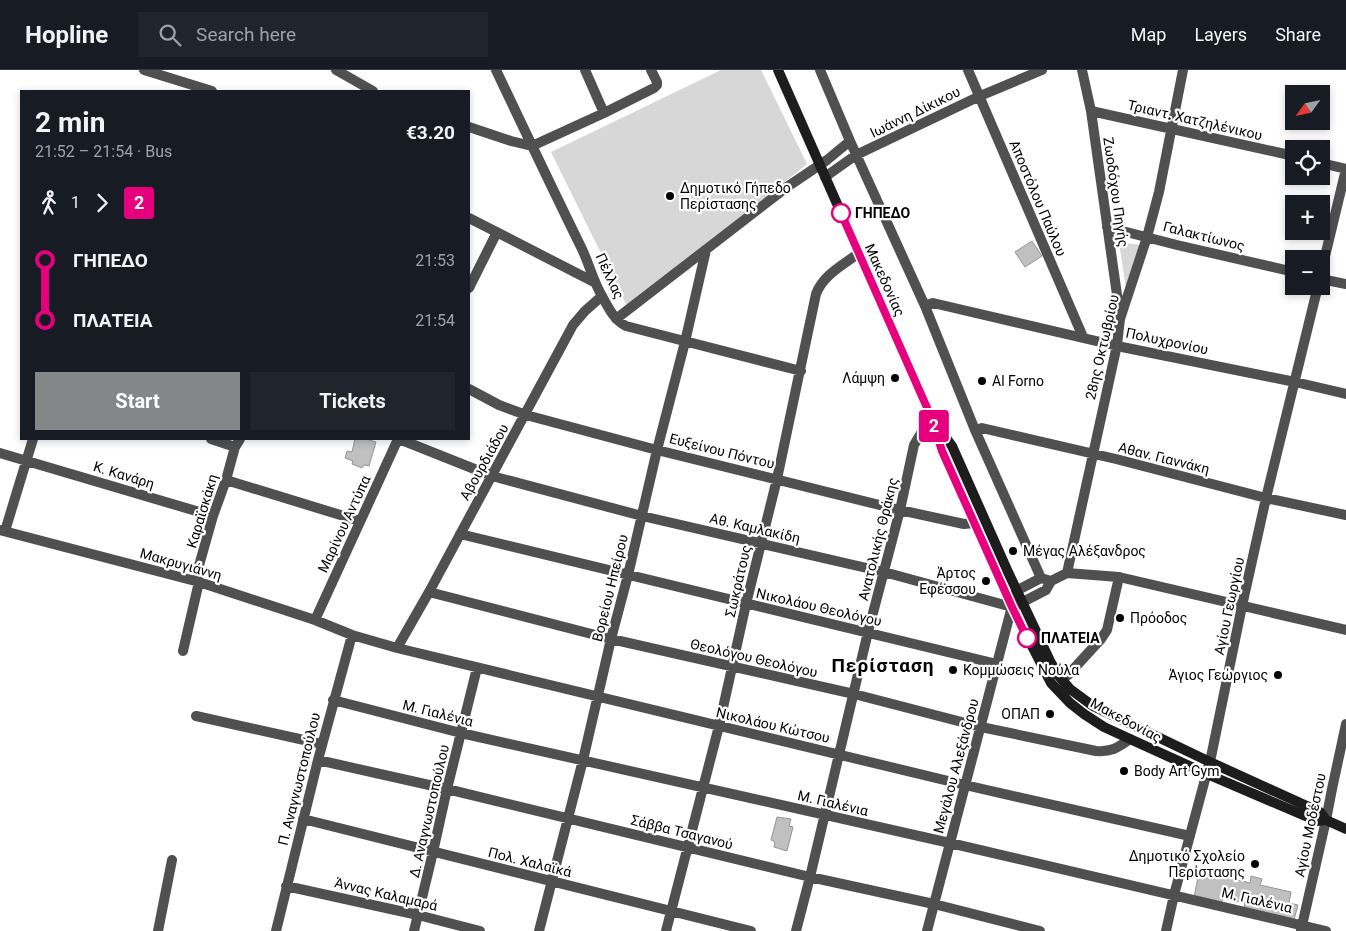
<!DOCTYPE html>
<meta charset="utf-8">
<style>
:root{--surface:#171b24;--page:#20242c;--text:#f1f3f6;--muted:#9ea1a6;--line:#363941;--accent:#858687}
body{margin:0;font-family:Roboto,sans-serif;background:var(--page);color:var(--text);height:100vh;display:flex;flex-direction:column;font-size:19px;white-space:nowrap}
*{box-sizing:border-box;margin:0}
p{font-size:16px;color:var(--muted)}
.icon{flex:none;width:28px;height:28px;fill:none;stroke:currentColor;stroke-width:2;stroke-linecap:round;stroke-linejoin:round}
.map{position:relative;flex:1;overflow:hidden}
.details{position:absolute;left:20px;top:20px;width:450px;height:350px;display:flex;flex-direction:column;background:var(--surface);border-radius:0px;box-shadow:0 2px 8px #0003}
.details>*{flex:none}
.badge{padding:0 10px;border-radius:4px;font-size:18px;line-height:32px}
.needle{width:32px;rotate:237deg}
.buttons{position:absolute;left:1285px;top:15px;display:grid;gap:10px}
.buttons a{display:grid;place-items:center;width:45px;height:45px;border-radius:0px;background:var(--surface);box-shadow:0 2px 8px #0003;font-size:25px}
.map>.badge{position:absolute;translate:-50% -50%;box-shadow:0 0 0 2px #fff}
.legs{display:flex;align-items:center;gap:8px;height:55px;padding:0 15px;font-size:16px}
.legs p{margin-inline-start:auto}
.head{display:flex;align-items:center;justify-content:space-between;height:85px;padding:0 15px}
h1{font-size:28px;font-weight:700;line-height:38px}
.action{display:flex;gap:10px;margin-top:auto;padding:10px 15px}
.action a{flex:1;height:58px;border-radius:0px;background:var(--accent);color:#fff;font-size:20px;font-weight:700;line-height:58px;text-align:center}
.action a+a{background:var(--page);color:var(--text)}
ul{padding:0 15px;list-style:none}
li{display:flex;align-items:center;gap:18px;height:60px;font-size:19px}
li i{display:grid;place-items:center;width:8px;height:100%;margin:0 6px;background:currentColor}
li i::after{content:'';width:12px;height:12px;margin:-6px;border:4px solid;border-radius:50%;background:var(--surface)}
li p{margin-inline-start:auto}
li:first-child i{background:linear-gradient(#0000 50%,currentColor 0)}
li:last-child i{background:linear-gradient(currentColor 50%,#0000 0)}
header{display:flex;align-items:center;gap:30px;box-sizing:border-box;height:70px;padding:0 25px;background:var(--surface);border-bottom:1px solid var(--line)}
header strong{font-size:24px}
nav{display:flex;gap:28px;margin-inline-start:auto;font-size:18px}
.search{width:350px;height:45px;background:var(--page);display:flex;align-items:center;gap:12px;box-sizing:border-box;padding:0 18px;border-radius:0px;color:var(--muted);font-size:19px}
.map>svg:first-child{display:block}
.green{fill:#d7d7d7}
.building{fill:#c0c0c0;stroke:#949494}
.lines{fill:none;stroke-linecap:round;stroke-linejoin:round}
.street{stroke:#505050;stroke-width:10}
.secondary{stroke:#1d1d1d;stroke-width:10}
.line-1-casing{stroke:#fff;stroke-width:11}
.line-1{stroke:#e6007e;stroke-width:8}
.poi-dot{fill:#000;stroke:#fff;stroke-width:2}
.stop-1-dot{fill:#fff;stroke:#e6007e;stroke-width:2.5}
.labels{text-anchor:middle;stroke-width:4.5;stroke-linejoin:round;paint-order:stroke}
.street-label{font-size:14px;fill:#000;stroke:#fff}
.poi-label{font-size:14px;fill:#000;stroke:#fff;text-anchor:start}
.stop-label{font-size:14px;font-weight:bold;fill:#000;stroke:#fff;text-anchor:start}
.district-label{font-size:19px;font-weight:bold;letter-spacing:1px;fill:#000;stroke:#fff}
</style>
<header>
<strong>Hopline</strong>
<div class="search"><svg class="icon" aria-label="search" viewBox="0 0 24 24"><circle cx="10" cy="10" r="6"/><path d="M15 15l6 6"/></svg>Search here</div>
<nav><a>Map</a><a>Layers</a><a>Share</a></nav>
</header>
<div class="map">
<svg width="1346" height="861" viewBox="0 0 1346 861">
<rect width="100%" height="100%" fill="#fff"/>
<!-- green -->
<path class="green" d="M721,0H761L807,94L628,238L551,82Z
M1119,172L1141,175L1127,225Z"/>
<!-- building -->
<path class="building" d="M1032,171L1042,186L1025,197L1015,182Z
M355,369H366L376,372L369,396L364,395L362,398L352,394L353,391L345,388L347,381L352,382Z
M777,747L791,749L789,756L793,757L787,781L774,777L775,772L771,770Z
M1200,798L1220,803L1219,805L1250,813L1251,806L1262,809L1260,815L1291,822L1289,833L1298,835L1294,850L1244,839L1245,833L1223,828L1221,834L1194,827Z"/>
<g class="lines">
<!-- street -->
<path class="street" d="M144,0L212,21
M336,0L373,21
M496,0C524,59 552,118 581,177C589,193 593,211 602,226C608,237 614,250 626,256L801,301
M585,0L604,43
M820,0L850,71L925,236L975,360L1041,508
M968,0L1083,267
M1082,0L1091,41L1120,246
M1091,41L1294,86
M469,57L511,71L532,76
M532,76L604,43L654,18L657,15V12L651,0
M1321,93L1346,99L1321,203
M825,107L856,85L980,26L1042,0
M469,148L594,212
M1107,157L1177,175L1294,202
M1321,209L1346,214
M469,218L497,162
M925,236L933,233L1122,277L1295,312L1346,324
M616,249L787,117L827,90L850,71
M469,319L499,335L526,345L657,380L900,440L964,454L974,453
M975,360L982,358L1116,389L1266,428L1346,445
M211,369L235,377
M399,369L492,406L642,446L884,502L1012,537
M0,383L213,446
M226,410L360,451
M0,460L199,512L315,550L352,565L397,578L965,715L1190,766
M5,461L33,369
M460,464L997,594
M1067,503L1117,275L1120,249L1147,167L1159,122L1183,0
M429,522L611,569L854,624L981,657L1096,681C1112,682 1117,678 1130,669
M1015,536L1046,520L1051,511L1067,503L1119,507L1346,560
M315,550L398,369
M397,578L429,522L573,255L585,241L602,226
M183,581L199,512L198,499L213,446L226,410L235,377L240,369
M1068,605L1101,569L1107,560L1119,507
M333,630L461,663L950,773L1326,861
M196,646L322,674
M318,690L447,719L810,807L934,834L1040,861
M303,749L751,861
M286,816L418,845L480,861
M1301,860L1326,750L1332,719L1346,654
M158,861L172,790
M276,861L318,690L352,565
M414,861L433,782L447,719L477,598
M539,861L583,690L611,569L628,505L657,380L685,272L706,180
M666,861L719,656L746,534L777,409L816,224C823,205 843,195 859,183
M796,861L810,807L868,562L900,440L914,375L921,363L932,349
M927,861L1016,521L1041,508L1051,511
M1166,861L1174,825L1211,687L1242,536L1266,428L1318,216"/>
<!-- secondary -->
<path class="secondary" d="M778,0L932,349L942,381L1012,537L1051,613L1070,633L1084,644L1104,657L1130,669L1207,704L1317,751L1326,750L1346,759
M937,356L952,376L1008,502L1050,591L1058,605L1070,619L1093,636L1210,692L1320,742L1326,750"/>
</g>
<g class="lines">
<!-- line-1 casing -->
<g class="line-1-casing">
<path id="line-1" d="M841,143L932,349L942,381L1012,537L1027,568"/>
</g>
<!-- line-1 -->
<use href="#line-1" class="line-1"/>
</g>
<!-- markers -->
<g class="poi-dot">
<circle cx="670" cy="126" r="5"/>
<circle cx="895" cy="308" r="5"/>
<circle cx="982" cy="311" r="5"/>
<circle cx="1013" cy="481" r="5"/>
<circle cx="986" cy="511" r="5"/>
<circle cx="1120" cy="548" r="5"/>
<circle cx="953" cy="600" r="5"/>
<circle cx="1278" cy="605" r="5"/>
<circle cx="1050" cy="644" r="5"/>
<circle cx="1124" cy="701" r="5"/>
<circle cx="1255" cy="794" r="5"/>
</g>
<g class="stop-1-dot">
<circle cx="841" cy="143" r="9"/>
<circle cx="1027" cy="568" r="9"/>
</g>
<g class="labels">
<!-- street labels -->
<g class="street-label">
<text transform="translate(915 42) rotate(-26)" y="5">Ιωάννη Δίκικου</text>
<text transform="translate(1195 50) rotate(13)" y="5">Τριαντ. Χατζηλένικου</text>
<text transform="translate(1116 122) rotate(82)" y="5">Ζωοδόχου Πηγής</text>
<text transform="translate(1038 128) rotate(67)" y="5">Αποστόλου Παύλου</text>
<text transform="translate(1204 166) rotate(14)" y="5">Γαλακτίωνος</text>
<text transform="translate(610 206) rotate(65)" y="5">Πέλλας</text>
<text transform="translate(885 210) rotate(66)" y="5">Μακεδονίας</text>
<text transform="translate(1167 271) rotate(12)" y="5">Πολυχρονίου</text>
<text transform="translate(1102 277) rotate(-77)" y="5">28ης Οκτωβρίου</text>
<text transform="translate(722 381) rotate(14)" y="5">Ευξείνου Πόντου</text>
<text transform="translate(1164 388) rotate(14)" y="5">Αθαν. Γιαννάκη</text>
<text transform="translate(484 392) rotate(-61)" y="5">Αβουρδιάδου</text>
<text transform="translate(124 405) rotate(17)" y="5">Κ. Κανάρη</text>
<text transform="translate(202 441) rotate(-73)" y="5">Καραϊσκάκη</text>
<text transform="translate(344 454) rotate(-65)" y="5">Μαρίνου Αντύπα</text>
<text transform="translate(755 458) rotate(13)" y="5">Αθ. Καμλακίδη</text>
<text transform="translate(878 469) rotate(-76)" y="5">Ανατολικής Θράκης</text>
<text transform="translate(181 494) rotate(16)" y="5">Μακρυγιάννη</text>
<text transform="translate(738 511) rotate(-77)" y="5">Σωκράτους</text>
<text transform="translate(610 518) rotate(-76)" y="5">Βορείου Ηπείρου</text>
<text transform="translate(1229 536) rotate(-78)" y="5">Αγίου Γεωργίου</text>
<text transform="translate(819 537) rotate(13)" y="5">Νικολάου Θεολόγου</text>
<text transform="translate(754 588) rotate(13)" y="5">Θεολόγου Θεολόγου</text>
<text transform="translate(438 643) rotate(14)" y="5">Μ. Γιαλένια</text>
<text transform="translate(1126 650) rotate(28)" y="5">Μακεδονίας</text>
<text transform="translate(773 655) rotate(13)" y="5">Νικολάου Κώτσου</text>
<text transform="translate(956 696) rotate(-75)" y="5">Μεγάλου Αλεξάνδρου</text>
<text transform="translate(299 709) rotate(-76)" y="5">Π. Αναγνωστοπούλου</text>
<text transform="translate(833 733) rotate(13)" y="5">Μ. Γιαλένια</text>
<text transform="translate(429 741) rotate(-77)" y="5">Δ. Αναγνωστοπούλου</text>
<text transform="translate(1310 755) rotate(-78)" y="5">Αγίου Μοδέστου</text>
<text transform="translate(682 762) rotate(14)" y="5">Σάββα Τσαγανού</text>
<text transform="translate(530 792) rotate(14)" y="5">Πολ. Χαλαϊκά</text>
<text transform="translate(386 824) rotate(13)" y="5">Άννας Καλαμαρά</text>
<text transform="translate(1257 830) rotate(13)" y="5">Μ. Γιαλένια</text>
</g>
<!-- poi labels -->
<g class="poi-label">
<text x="680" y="123">Δημοτικό Γήπεδο<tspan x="680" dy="16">Περίστασης</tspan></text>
<text x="885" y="313" text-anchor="end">Λάμψη</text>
<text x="992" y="316">Al Forno</text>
<text x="1023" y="486">Μέγας Αλέξανδρος</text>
<text x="976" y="508" text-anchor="end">Άρτος<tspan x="976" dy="16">Εφέσσου</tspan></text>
<text x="1130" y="553">Πρόοδος</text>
<text x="963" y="605">Κομμώσεις Νούλα</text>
<text x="1268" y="610" text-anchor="end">Άγιος Γεώργιος</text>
<text x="1040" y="649" text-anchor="end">ΟΠΑΠ</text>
<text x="1134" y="706">Body Art Gym</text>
<text x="1245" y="791" text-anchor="end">Δημοτικό Σχολείο<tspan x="1245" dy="16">Περίστασης</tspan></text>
</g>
<!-- stop labels -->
<g class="stop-label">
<text x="855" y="148">ΓΗΠΕΔΟ</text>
<text x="1041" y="573">ΠΛΑΤΕΙΑ</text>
</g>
<!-- district labels -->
<g class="district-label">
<text x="883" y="602">Περίσταση</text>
</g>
</g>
</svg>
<div class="buttons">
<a><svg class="needle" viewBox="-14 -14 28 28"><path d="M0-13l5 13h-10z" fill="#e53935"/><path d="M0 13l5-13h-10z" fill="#9ea1a6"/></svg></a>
<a><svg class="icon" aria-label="locate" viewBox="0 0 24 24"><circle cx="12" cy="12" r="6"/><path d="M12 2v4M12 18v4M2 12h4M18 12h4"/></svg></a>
<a>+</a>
<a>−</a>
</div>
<b class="badge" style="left:934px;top:356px;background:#e6007e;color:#fff">2</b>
<section class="details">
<div class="head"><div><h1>2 min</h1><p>21:52 – 21:54 · Bus</p></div><b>€3.20</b></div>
<div class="legs"><svg class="icon" aria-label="walk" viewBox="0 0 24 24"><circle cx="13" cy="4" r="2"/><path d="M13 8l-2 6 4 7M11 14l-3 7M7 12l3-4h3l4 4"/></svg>1<svg class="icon" aria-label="forward" viewBox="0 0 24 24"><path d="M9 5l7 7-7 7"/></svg><b class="badge" style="background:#e6007e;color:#fff">2</b></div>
<ul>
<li><i style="color:#e6007e"></i><b>ΓΗΠΕΔΟ</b><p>21:53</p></li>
<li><i style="color:#e6007e"></i><b>ΠΛΑΤΕΙΑ</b><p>21:54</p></li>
</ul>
<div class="action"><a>Start</a><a>Tickets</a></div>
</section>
</div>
